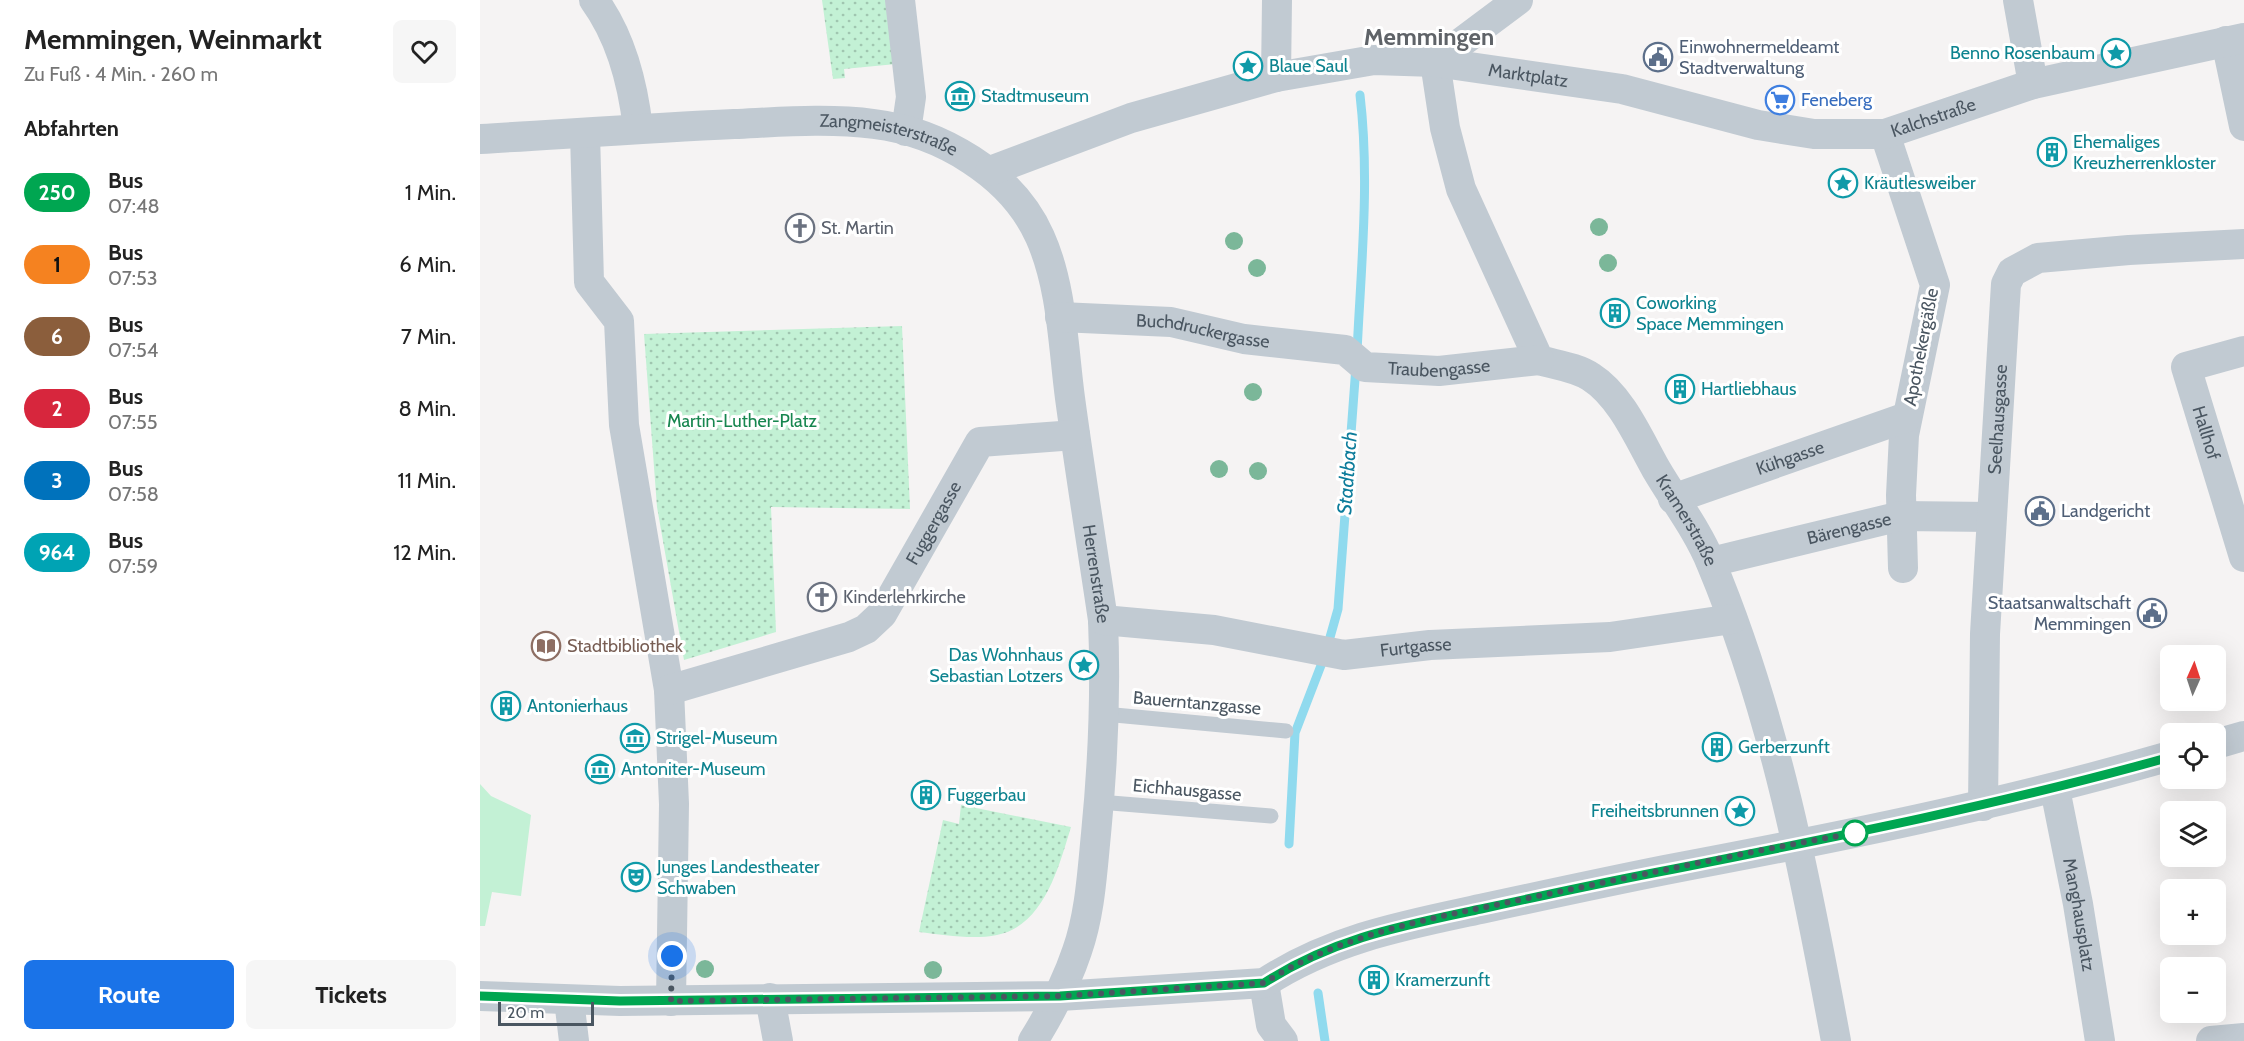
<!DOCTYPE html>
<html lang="de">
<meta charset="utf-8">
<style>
:root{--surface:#fff;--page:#f6f6f6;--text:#222;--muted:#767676;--accent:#1a73e8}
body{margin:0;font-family:Cabin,sans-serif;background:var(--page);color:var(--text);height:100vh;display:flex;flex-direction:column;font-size:22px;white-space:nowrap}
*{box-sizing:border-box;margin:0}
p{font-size:20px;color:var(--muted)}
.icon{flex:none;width:33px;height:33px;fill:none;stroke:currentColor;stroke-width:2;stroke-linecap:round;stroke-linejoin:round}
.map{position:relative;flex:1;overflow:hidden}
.sheet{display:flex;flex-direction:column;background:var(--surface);width:480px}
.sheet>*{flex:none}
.badge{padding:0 12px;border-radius:20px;font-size:21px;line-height:39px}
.needle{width:39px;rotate:3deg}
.fabs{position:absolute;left:1680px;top:645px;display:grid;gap:12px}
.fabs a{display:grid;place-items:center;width:66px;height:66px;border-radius:9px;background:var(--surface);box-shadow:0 6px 24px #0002;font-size:30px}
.scale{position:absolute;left:18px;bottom:15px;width:96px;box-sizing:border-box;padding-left:6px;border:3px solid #4a5661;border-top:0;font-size:16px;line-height:21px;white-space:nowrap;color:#4a5661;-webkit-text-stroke:4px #fff;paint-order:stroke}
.you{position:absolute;width:30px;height:30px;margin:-15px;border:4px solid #fff;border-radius:50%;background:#1a73e8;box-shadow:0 0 0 9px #1a73e833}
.map>.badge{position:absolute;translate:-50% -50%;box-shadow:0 0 0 3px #fff}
h2{padding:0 24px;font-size:22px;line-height:54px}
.round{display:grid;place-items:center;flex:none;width:63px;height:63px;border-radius:9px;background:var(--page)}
.headline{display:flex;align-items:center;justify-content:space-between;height:102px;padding:0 24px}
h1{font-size:28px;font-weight:800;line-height:45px}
.button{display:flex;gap:12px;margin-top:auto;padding:12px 24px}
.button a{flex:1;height:69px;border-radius:9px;background:var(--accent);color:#fff;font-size:24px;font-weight:800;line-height:69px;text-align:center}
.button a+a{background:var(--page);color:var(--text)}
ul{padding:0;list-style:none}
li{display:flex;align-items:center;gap:18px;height:72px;padding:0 24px}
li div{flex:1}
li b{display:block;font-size:22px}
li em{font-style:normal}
li .badge{min-width:66px;font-weight:700;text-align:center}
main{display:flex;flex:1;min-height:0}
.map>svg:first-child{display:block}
.grass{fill:#c3f1d5}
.park{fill:url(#park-dots)}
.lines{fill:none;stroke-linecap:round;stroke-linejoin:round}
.stream{stroke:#90daee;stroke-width:9}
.lane{stroke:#c1cad2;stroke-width:15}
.street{stroke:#c1cad2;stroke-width:30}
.tree{fill:#7bb799}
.line-casing{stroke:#fff;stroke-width:14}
.line{stroke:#00a651;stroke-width:9}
.walk{stroke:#4a5661;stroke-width:6;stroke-dasharray:0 10.8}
.stop-dot{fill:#fff;stroke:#00a651;stroke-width:3}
.labels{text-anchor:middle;stroke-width:6;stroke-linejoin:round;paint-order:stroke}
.service-label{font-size:18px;fill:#4e5e75;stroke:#fff;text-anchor:start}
.culture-label{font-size:18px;fill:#0d838f;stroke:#fff;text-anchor:start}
.street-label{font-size:18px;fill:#4a5661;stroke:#fff}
.shop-label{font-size:18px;fill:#366cbe;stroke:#fff;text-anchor:start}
.worship-label{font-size:18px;fill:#5b616d;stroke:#fff;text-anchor:start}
.park-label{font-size:18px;fill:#17864f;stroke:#fff}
.education-label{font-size:18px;fill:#785e54;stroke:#fff;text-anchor:start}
.water-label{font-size:20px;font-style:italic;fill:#0c7c9b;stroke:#fff}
.district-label{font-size:24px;font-weight:bold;fill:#5f6368;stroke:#fff}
</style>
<main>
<section class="sheet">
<div class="headline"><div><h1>Memmingen, Weinmarkt</h1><p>Zu Fuß · 4 Min. · 260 m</p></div><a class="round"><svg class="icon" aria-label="heart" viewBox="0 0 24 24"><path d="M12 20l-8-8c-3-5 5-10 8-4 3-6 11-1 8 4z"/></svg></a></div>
<h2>Abfahrten</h2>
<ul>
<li><span class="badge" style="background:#00a651;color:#fff">250</span><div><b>Bus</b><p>07:48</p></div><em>1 Min.</em></li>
<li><span class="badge" style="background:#f58220;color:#111">1</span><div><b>Bus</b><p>07:53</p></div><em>6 Min.</em></li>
<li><span class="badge" style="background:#8b5e3c;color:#fff">6</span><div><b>Bus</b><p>07:54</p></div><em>7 Min.</em></li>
<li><span class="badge" style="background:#d7263d;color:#fff">2</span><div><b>Bus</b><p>07:55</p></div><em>8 Min.</em></li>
<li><span class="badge" style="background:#0072bc;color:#fff">3</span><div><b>Bus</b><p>07:58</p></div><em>11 Min.</em></li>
<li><span class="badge" style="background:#00a3b4;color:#fff">964</span><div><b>Bus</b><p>07:59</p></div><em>12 Min.</em></li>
</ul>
<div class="button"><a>Route</a><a>Tickets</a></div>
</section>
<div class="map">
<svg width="1764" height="1041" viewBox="0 0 1764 1041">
<defs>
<pattern id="park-dots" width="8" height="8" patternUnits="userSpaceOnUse" patternTransform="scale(1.5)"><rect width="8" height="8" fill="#c3f1d5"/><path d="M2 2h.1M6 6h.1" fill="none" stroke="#a0c6b0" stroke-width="1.8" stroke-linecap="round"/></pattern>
</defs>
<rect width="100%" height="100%" fill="#f5f3f3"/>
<!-- grass -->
<path class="grass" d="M0,784L11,796L51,815L41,896L12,892L5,926H0Z"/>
<!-- park -->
<path class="park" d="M342,0H411L416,64L364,69L365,78L353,79Z
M422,326L430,509L291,507L296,632L204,660L177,507L164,334Z
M481,805L591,827C579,866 564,926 517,935C493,940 464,935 439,932L463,820L479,824Z"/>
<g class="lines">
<!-- stream -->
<path class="stream" d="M877,352C881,267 890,180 880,95
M809,844L815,733L845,655L858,609L876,366
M838,993L845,1041"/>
<!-- lane -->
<path class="lane" d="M624,714L806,731
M619,802L791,816"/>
<!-- street -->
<g class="street">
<path d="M114,0C141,37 153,84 158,129"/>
<path d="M420,0L431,97L426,131"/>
<path id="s1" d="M1038,0L955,62L965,128L981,189L1059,360C1076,365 1096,367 1111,377C1141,396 1159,439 1176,469C1194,500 1217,529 1231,563C1295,716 1326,879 1356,1041"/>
<path d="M1538,0L1553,84"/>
<path d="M1746,41L1764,126"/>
<path d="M796,77L797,0"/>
<path d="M105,133L109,282L139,321L144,425L189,690L194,804L191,1001"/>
<path d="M1405,134L1455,285L1424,435L1421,495L1423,568"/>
<path id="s2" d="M0,139C85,134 169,128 254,124C300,122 348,118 394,124C460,132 532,174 560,237C582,286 583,345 590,398C600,472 612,546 623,620C626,692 623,763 616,834C612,874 610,914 597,951C586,984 571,1012 553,1041"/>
<path id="s3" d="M510,171L651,118L796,77L894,60L955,62L1142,89L1278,125L1334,134H1405L1553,84L1764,38"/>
<path id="s4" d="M580,317L691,322L764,339L865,350L885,367L959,371L1059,360"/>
<path id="s5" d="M1764,351L1706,367L1764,557"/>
<path id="s6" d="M1193,499L1427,417"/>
<path id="s7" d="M1231,562L1421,516L1511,517"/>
<path id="s8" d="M623,620L734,630L864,655L950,645L1130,637L1252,619"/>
<path id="s9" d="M189,690L369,637L386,629L402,614L500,442L595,435"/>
<path d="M1736,744L1764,736"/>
<path id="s10" d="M1575,789L1598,904L1620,1041"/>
<path id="s11" d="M1503,806L1505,634L1526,284L1532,272L1558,258L1649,250L1764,244"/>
<path d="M784,983L791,1025L803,1041"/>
<path d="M0,996L140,1001L580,996L784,983C853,938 926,925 1005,908C1065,895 1125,882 1185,870C1355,838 1524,804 1690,756"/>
<path d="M290,998L298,1041"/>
<path d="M89,1000L94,1041"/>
<path d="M1731,1041L1764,1038"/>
</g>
</g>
<!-- trees -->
<g class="tree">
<circle cx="1119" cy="227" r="9"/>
<circle cx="754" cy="241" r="9"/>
<circle cx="1128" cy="263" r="9"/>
<circle cx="777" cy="268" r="9"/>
<circle cx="773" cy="392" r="9"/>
<circle cx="739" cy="469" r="9"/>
<circle cx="778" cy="471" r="9"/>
<circle cx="225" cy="969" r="9"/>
<circle cx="453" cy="970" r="9"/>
</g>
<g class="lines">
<!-- line casing -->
<g class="line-casing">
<path id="line" d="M0,996L140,1001L580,996L784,983C854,938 921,926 1001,909C1065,895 1130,881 1194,869C1361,836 1527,803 1690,757"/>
</g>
<!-- line -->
<use href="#line" class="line"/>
<!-- walk -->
<path class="walk" d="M192,956L191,1001L580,996L784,983C868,929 968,916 1063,895C1167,874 1271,851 1375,833"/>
</g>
<!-- icons -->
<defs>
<g id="sight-ring" transform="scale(1.5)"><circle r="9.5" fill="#fff" stroke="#0f9aa8" stroke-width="1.5"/><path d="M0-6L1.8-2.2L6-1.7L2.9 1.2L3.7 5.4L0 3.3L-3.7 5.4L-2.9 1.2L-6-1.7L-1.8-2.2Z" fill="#0f9aa8"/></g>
<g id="civic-ring" transform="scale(1.5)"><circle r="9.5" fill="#fff" stroke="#5c6f8a" stroke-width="1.5"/><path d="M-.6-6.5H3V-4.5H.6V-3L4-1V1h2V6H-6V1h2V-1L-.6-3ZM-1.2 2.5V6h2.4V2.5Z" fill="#5c6f8a"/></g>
<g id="museum-ring" transform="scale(1.5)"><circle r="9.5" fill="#fff" stroke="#0f9aa8" stroke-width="1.5"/><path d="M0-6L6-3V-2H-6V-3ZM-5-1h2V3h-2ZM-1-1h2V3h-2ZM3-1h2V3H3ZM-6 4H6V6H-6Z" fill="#0f9aa8"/></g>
<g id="supermarket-ring" transform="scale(1.5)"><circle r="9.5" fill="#fff" stroke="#3f7fe0" stroke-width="1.5"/><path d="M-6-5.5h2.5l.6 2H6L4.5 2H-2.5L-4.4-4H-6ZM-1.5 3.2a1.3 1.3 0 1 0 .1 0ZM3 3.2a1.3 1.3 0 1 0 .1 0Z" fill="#3f7fe0"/></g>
<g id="building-ring" transform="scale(1.5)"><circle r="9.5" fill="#fff" stroke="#0f9aa8" stroke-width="1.5"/><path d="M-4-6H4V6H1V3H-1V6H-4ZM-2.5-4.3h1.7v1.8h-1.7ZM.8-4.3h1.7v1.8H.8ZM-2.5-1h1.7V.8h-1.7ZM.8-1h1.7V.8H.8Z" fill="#0f9aa8"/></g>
<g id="church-ring" transform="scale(1.5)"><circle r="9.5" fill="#fff" stroke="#6b7280" stroke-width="1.5"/><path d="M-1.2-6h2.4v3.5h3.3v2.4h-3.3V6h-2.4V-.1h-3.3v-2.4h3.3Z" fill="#6b7280"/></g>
<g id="library-ring" transform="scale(1.5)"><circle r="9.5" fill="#fff" stroke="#8d6e63" stroke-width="1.5"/><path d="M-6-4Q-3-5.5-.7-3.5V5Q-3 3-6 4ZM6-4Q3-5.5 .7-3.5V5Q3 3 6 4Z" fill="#8d6e63"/></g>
<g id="theatre-ring" transform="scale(1.5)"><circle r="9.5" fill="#fff" stroke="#0f9aa8" stroke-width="1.5"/><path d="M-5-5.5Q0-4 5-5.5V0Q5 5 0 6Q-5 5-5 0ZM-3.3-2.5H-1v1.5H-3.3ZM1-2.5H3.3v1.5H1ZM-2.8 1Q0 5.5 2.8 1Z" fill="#0f9aa8"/></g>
</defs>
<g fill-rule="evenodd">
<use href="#sight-ring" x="1636" y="53"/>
<use href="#civic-ring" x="1178" y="57"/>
<use href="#sight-ring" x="768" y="66"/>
<use href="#museum-ring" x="480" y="96"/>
<use href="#supermarket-ring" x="1300" y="100"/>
<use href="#building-ring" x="1572" y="152"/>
<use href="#sight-ring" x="1363" y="183"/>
<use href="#church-ring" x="320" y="228"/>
<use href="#building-ring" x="1135" y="313"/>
<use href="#building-ring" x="1200" y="389"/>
<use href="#civic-ring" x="1560" y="511"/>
<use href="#church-ring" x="342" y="597"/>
<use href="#civic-ring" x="1672" y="613"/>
<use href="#library-ring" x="66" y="646"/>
<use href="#sight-ring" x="604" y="665"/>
<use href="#building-ring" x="26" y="706"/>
<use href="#museum-ring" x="155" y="738"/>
<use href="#building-ring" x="1237" y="747"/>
<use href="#museum-ring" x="120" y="769"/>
<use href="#building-ring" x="446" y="795"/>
<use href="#sight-ring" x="1260" y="811"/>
<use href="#theatre-ring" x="156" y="877"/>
<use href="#building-ring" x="894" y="980"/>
</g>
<!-- markers -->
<circle class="stop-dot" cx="1375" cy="833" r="12"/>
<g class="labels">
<!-- service labels -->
<g class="service-label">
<text x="1199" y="53">Einwohnermeldeamt<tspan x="1199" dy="21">Stadtverwaltung</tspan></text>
<text x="1581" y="517">Landgericht</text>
<text x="1651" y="609" text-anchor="end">Staatsanwaltschaft<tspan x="1651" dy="21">Memmingen</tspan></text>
</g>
<!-- culture labels -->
<g class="culture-label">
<text x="1615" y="59" text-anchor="end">Benno Rosenbaum</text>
<text x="789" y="72">Blaue Saul</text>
<text x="501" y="102">Stadtmuseum</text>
<text x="1593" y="148">Ehemaliges<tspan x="1593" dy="21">Kreuzherrenkloster</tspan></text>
<text x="1384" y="189">Kräutlesweiber</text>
<text x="1156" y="309">Coworking<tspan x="1156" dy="21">Space Memmingen</tspan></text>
<text x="1221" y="395">Hartliebhaus</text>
<text x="583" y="661" text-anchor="end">Das Wohnhaus<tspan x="583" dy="21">Sebastian Lotzers</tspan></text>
<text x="47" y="712">Antonierhaus</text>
<text x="176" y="744">Strigel-Museum</text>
<text x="1258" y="753">Gerberzunft</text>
<text x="141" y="775">Antoniter-Museum</text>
<text x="467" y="801">Fuggerbau</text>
<text x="1239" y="817" text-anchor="end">Freiheitsbrunnen</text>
<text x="177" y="873">Junges Landestheater<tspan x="177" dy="21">Schwaben</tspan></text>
<text x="915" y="986">Kramerzunft</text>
</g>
<!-- street labels -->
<g class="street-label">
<text dy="6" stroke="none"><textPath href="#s3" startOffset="556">Marktplatz</textPath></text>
<text dy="6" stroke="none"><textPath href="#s3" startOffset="970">Kalchstraße</textPath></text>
<text dy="6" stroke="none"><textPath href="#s2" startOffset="411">Zangmeisterstraße</textPath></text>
<text dy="6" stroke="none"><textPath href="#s4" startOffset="144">Buchdruckergasse</textPath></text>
<text transform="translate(1441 347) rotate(-79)" y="6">Apothekergäßle</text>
<text dy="6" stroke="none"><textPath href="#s4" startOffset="388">Traubengasse</textPath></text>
<text dy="6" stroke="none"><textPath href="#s11" startOffset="387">Seelhausgasse</textPath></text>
<text dy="6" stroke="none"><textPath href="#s5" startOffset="129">Hallhof</textPath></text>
<text dy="6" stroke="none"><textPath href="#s6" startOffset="124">Kühgasse</textPath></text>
<text dy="6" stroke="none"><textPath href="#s1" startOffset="650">Kramerstraße</textPath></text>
<text dy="6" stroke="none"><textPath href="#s9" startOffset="333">Fuggergasse</textPath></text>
<text dy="6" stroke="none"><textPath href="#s7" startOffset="142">Bärengasse</textPath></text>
<text dy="6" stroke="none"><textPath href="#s2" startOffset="946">Herrenstraße</textPath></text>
<text dy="6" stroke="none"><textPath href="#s8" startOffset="316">Furtgasse</textPath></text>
<text transform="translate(717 703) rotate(5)" y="6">Bauerntanzgasse</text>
<text transform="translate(707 790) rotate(5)" y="6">Eichhausgasse</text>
<text dy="6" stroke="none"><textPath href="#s10" startOffset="128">Manghausplatz</textPath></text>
</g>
<!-- shop labels -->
<g class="shop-label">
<text x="1321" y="106">Feneberg</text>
</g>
<!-- worship labels -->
<g class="worship-label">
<text x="341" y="234">St. Martin</text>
<text x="363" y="603">Kinderlehrkirche</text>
</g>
<!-- park labels -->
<g class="park-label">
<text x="262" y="427">Martin-Luther-Platz</text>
</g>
<!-- education labels -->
<g class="education-label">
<text x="87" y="652">Stadtbibliothek</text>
</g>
<!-- water labels -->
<g class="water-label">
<text transform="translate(867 473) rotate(-86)" y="7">Stadtbach</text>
</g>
<!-- district labels -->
<g class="district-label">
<text x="949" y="45">Memmingen</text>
</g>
</g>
</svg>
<div class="fabs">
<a><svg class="needle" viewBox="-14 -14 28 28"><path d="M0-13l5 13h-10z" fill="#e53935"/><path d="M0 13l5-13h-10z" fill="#767676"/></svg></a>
<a><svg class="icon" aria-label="locate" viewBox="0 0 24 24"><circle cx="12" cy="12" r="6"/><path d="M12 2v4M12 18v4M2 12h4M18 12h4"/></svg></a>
<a><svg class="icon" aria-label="layers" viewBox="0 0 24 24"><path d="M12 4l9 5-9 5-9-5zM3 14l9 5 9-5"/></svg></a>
<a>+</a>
<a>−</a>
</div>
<div class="scale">20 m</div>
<div class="you" style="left:192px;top:956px"></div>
</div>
</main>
